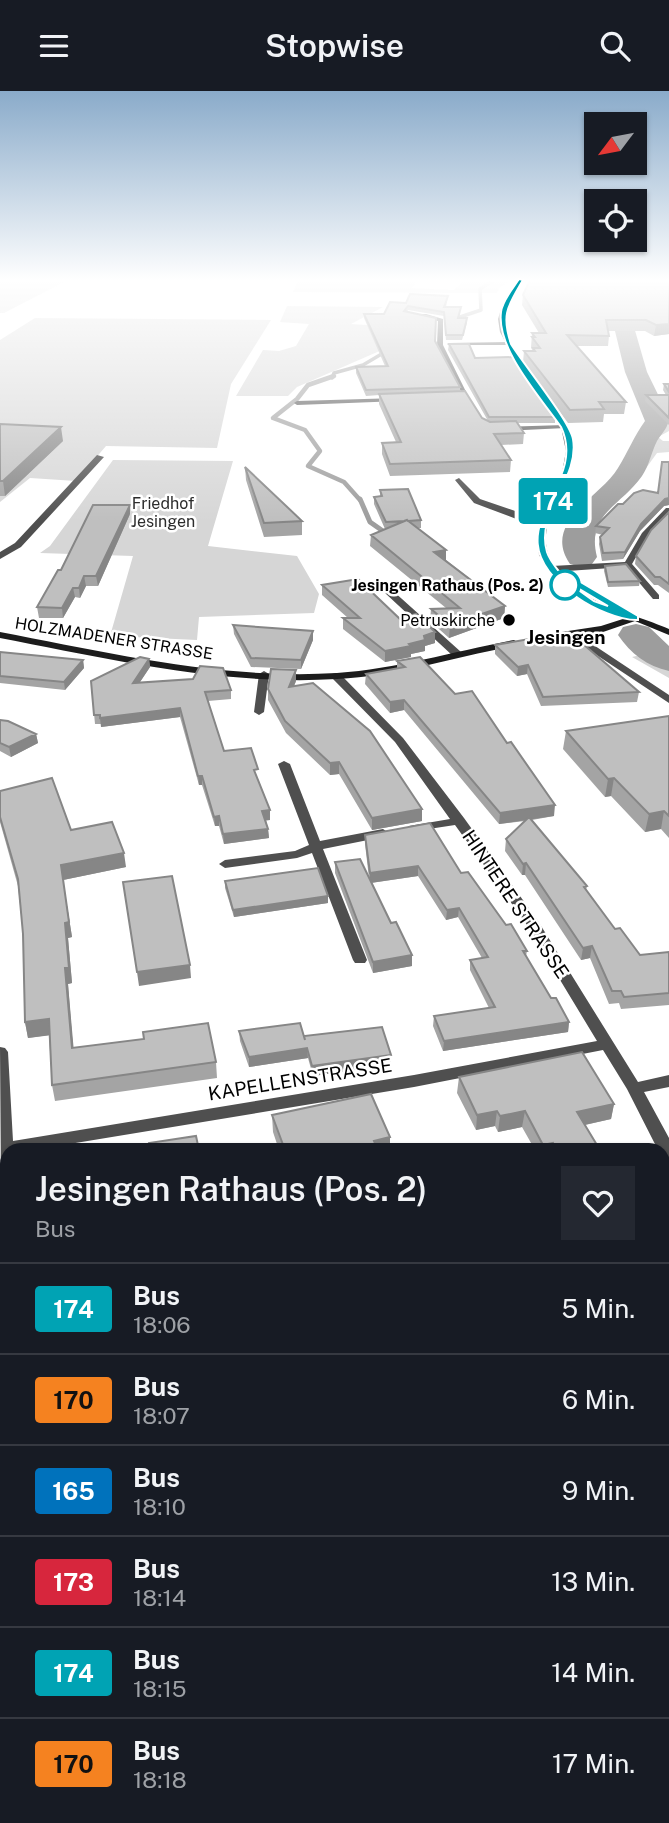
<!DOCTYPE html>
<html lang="de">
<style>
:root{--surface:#171b24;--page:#242831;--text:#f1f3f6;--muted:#9ea1a6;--line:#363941}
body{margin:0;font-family:"Public Sans",sans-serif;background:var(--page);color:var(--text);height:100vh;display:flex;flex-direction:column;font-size:26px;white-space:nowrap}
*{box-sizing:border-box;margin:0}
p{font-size:23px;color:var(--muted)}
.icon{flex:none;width:38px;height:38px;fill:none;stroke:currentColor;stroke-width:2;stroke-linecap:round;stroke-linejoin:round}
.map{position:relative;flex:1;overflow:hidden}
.drawer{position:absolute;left:0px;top:1052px;width:670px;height:681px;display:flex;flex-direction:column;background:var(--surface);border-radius:21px 21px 0 0;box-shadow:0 2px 5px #0004}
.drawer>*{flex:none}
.badge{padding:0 14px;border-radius:5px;font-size:24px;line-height:46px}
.needle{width:46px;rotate:238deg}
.tools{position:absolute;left:584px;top:21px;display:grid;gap:14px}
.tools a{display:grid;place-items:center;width:63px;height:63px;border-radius:0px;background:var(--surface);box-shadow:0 2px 5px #0004;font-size:35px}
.map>.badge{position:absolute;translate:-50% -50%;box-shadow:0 0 0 4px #fff}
.round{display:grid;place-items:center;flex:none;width:74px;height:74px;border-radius:0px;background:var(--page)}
.overview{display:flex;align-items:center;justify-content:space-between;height:119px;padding:0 35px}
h1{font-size:33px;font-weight:600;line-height:52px}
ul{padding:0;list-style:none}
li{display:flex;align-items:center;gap:21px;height:91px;padding:0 35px;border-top:2px solid var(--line)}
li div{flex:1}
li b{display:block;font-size:26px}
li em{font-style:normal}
li .badge{min-width:77px;font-weight:700;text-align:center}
header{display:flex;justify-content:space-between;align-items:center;height:91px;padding:0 35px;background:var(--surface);font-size:32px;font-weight:600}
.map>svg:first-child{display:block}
.green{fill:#d6d6d6}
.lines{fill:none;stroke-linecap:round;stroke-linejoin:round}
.stream-far2{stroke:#9d9d9d;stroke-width:3.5}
.stream-far1{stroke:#9d9d9d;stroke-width:4.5}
.stream{stroke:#9d9d9d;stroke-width:5}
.river{fill:#9d9d9d;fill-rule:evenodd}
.street{fill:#4f4f4f;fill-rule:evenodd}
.secondary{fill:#1c1c1c;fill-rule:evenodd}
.wall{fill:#a4a4a4}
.shaded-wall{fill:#868686}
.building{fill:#bfbfbf;stroke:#868686;stroke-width:2}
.line{fill:#00a3b4;stroke:#fff;stroke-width:2;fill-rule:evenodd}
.stop-dot{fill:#fff;stroke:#00a3b4;stroke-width:3.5}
.poi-dot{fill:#000;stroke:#fff;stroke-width:2.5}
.labels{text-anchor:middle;stroke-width:5;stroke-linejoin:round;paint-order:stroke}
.far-park-label{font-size:16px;fill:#2d2d2d;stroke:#fff}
.far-stop-label{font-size:16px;font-weight:bold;fill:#000;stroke:#fff;text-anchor:end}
.far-poi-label{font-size:16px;fill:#000;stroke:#fff;text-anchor:end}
.far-street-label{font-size:16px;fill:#000;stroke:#fff}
.far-quarter-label{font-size:19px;font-weight:bold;fill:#000;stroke:#fff}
.street-label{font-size:19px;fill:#000;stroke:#fff}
</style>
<header><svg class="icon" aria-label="menu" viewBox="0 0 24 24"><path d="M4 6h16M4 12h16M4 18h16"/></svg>Stopwise<svg class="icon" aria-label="search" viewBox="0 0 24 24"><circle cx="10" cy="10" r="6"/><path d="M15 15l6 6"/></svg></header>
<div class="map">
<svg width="669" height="1732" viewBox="0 0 669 1732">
<rect width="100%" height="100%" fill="#fff"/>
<!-- green -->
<path class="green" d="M0,189H68L4,222H0Z
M298,189H419L411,197L454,199L464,189H511L499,197L497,202L293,201Z
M287,215L383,216L351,233L430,238L297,296L288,305H236L263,259L279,260L296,255L309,233L280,231Z
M35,227L271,229L231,293L217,357L106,355L76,390L30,387L0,411V249Z
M662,331L669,332V340L658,346L663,350H669V361L657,362L636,391L599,427L594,451H582L591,426L633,382L648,350Z
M113,369L233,370L208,455L297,465L319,503L314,522L199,526L197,549L110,545L133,465L40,462L50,455Z
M669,557V587L632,566Z"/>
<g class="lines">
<!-- stream-far2 -->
<path class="stream-far2" d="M451,229L481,219L480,198L494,189
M332,287L334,282L363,274L390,258"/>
<!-- stream-far1 -->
<path class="stream-far1" d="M334,285L308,294L297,308L273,327L305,339L320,360L308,375L344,391L360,409"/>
<!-- stream -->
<path class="stream" d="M360,408L370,431L390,445"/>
<!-- river -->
<path class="river" d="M624,230L631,232L634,236L647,281L669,326C669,336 662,342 657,350C651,362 649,375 642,385C620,416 586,423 597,466L592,473L581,476L570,473C541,431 601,406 618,377C628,361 634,345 645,330L625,281L614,236L617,232Z
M636,533L649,536L669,555V580C647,575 631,563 618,544L623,536Z"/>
<!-- street -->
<path class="street" d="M406,223H426L443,228V254L474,317L469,316L437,254L438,230L408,226Z
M508,251L510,254H447L450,252Z
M398,307L400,310L297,314L294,312L297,310Z
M564,334L566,337L503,340L500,338L503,336Z
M97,364L104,366L21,456L0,468V461L15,452Z
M459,387L480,408L547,431L543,433L519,429L474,412L455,389Z
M666,417H669V423L648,445L632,473L659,504V508H653L626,476L552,481L548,478L552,475L625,471L642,442Z
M384,492H390L392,499L461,561V565H453L385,502Z
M568,541H574L669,604V612L568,545Z
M264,580L269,583L264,621L259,624L254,621L259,583Z
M336,582L340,583L403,647L464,727L538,830L638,991L669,984V996L644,1001L669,1047V1069L663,1067V1059H658L627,998L603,959L414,996L33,1059H7V1097L1,1095L0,956L5,957L8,961L13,1050L414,984L597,950L525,831L455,734L409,741L407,738L409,735L450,728L395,651L332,587V583Z
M284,670L290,673L320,750L383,738L389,742L383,746L323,758L367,869L365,872H355L353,869L312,762L297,767L225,777L219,773L225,769L295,760L309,754L278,673Z
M669,1179V1196L663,1197V1181Z
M7,1356V1376L0,1377V1357Z
M23,1726H49L50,1732H24Z
M491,1726H517L519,1732H493Z"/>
<!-- secondary -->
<path class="secondary" d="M519,189H523C516,199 508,209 505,221C498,248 533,291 548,311C554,319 564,327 568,337C589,385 532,423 549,465C567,511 629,520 669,538V544L635,530L603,541L555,548L550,545L555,542L601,535L626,527L585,512L554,488L539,464L538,443L544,423L562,382L566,360L561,336L523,284L500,241L498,228L501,218Z
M0,541C111,562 223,589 337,582C397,578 455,560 514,549L519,552L514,555C455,566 397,585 337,588C223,595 110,568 0,547Z"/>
</g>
<!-- wall -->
<path class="wall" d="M669,189V243L654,245L645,240H608L609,245L608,255H577L626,311L624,323H604L603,331L568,332L523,271L524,260H533L531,257L532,242H539L522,214L523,204Z
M448,205L446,216L460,221L459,227L467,232L462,249H446L444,225L408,219L407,221L435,250L460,296V300L482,327L488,330L448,259L449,253L475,267L555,326V332H517L524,342L523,353L501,354L511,369L510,381L390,385L382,363V352L396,351L379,313V304L366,305L356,282V276L385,275L364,227V223H384L406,212Z
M664,293H669V334L645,310L646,304H666L663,299Z
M0,333L63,350L5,405H0Z
M245,376L302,430V444L264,446L246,389Z
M380,399L421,429V437H418L446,459V469L505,515L504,527L449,547L430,530L431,518L446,517L370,455L371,444L385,438L374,413V406L380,405Z
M623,413L669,414L664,415L640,440L623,468L602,470L599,453L600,446L603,444L595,442L596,435Z
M669,421V502L658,494H654L635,473L636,465Z
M130,423L98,495H86L80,507L75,506L63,527H39L37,516L61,479Z
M605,475L640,490L639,495L608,496L604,480Z
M322,494L400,528L435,552L425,555V560L411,563V566L385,571L343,538V527H348L322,504Z
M233,534L313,549L301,578L251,576L234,543Z
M495,554L639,601L637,611L541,615L527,583L517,585L495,563Z
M0,561L83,569L84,577L65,599L0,592Z
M420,566L554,725L532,729L587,795L586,799L615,838L640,864L669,861V914L621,918L619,912L609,913L590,867L581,869L525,784H522L505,760L506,748L525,730L499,733L404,619L390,622L365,593L366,583L397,578V570Z
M149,568L150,576L140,591L231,599V608L208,610L224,660L258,688L270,719V729H266L268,738L269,747L224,753L219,735H215L202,694H199L180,626L101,636V633H95L91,590Z
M296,590L294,595L422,730L372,739L339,683L330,684L286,642L268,609V598Z
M669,625V747L661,738L645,741L611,705L605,706L563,658L566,640Z
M0,629L36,643L38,652L11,666L0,660Z
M0,700L71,739L126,776L63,789L72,846L68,847L72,892L68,893L73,957L216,971L217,987L55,1010L52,994L49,944L28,947L25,931L23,843L18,795L0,731Z
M365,744L461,782L527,860L526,865L551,907L569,931L568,941L443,960L433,935L434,925L489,917L470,879V869L482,867L458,826L446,829L418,785L371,792L412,875L373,882L335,782V771L369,787L365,753Z
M225,790L328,812L234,826L225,797Z
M239,940L304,945L391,974L313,985L308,967L249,976L240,950Z
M459,986L614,1013L611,1028L585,1034L600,1059H535L522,1036L498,1041L495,1035L476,1039L457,1002Z
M272,1024L390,1059H279L273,1041Z
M663,1116L669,1127V1160L663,1161Z
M669,1200V1257L663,1251V1204Z
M571,1726H632L634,1732H569Z"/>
<!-- shaded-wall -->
<path class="shaded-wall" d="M669,233V243L654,245L656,234Z
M61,336L63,350L5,405L3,390Z
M669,407V414L664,415L640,440L623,468L625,461L641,433L665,408Z
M130,414V423L98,495L96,485Z
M446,459V470L434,461Z
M84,485L86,495L80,507L79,497Z
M73,497L75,506L63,527L62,517Z
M505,515L504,527L449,547L450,534Z
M313,540V549L301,578V569Z
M435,541V552L425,555V560L411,563V566L385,571V560Z
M149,568L150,576L134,600L133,592Z
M83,569L84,577L65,599L64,591Z
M528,574L527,583L517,585L518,576Z
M296,579V590L289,607V596Z
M404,609V619L390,622V611Z
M180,617V626L101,636L100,627Z
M36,643L38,652L11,666L9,656Z
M339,671V683L330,684V672Z
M198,685H202V694H199Z
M614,687L611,705L605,706L608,688Z
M555,714L554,725L499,733L500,722Z
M422,718V730L372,739V727Z
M270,719V729L263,730L262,720Z
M664,720L661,738L645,741L649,723Z
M219,725V735H215L214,726Z
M268,738L269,747L224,753L223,743Z
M124,762L126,776L63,789L72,846L68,847L72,892L68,893L75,973L72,957L65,877L61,774Z
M526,772L525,784H522L523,773Z
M418,775V785L370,792V782Z
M328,805V812L234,826L233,819Z
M459,817L458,826L446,829L447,819Z
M592,855L590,867L581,869L583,857Z
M412,864V875L373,882V871Z
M190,874L191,887L139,895L137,881Z
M49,928L52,944L28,947L25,931Z
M569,931L568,941L443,960L444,950Z
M307,957L308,967L249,976V966Z
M391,964V974L313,985L312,975Z
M614,1013L611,1028L575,1036L577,1021Z
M497,1020L495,1035L476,1039L477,1024Z
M525,1020L522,1036L498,1041L500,1025Z
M390,1046V1059H374V1050Z
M553,1052L552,1059H542L543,1054Z
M392,1726H427V1727L409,1732H368Z"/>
<!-- building -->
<path class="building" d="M530,189H669V233L656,234L646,229H606L609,245L567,244L626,311H599L604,318L570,319L524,260H535L533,257H540L532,246H535L532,242H546L523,204Z
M410,203L448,205L444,216H461L458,227H467L463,244H446L444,221L408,215L404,220L436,227L435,250L460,296L366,299L356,276L388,275L364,223H384L390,211L406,212Z
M449,253H469L475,267L514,266L555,326H489Z
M664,293H669V301Z
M465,300L482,327L490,331L516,330L524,342L494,343L511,369L390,373L382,352L401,351L379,303Z
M646,304H669V327Z
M0,333L61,336L3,390H0Z
M662,371H669V407L665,408L641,433L625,461L603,462L600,446L609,437L596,435L618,413H623L634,402L643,399L658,402Z
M245,376L302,430L264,432Z
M408,398L421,429L408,430L407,429L404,430L386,431L374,406L382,405L380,399Z
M93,414H130L96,485H84L79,497H73L62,517L37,516L58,479H61Z
M669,421V493L660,486H655L636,465L651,439Z
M407,429L446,459L434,461L505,515L450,534L431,518L460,517L371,444Z
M626,473L640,490L608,491L605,475Z
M358,488L400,528L416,523L435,541L424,545L425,549L409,553L411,555L385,560L343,527H360L322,494Z
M233,534L258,536L313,540L301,569L251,567Z
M569,541L639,601L543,606L528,574L518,576L495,554Z
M0,561L83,569L64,591L0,585Z
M140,566L149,568L133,592L193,588L200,575L223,577L231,599L205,601L224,660L251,657L258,678L254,679L270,719L262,720L268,738L223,743L219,725L214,726L202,685H198L180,617L100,627V624H94L91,590Z
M420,566L455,603L472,600L507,652L511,651L555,714L500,722L404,609L390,611L366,583L405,576L397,570Z
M271,578L296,579L289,596L313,592L370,640L422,718L372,727L339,671L330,672L285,630L268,598Z
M669,625V725L664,720L649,723L614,687L608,688L566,640Z
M0,629L8,630L36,643L9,656L0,652Z
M52,687L71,739L112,731L124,762L61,774L69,831L65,832L69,877H65L72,957L144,948L143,941L208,932L216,971L52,994L49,928L25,931L23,843L18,788L0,726V700Z
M529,726L587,795L584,796L615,838L620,837L640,864L669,861V902L624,906L621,900H612L592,855L583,857L526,772L523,773L506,748Z
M430,732L461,782L468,781L506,834L511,833L527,860H523L551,907H556L569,931L444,950L434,925L495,916L470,869L488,866L459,817L447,819L418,775L370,782L365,744Z
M360,768L391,832L396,831L412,864L373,871L335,771Z
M318,777L328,805L233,819L225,790Z
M172,785L190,874L137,881L123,791Z
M300,932L305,949L304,945L382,936L391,964L312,975L307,957L249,966L239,940Z
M582,961L614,1013L577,1021L600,1059H556L553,1052L543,1054L525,1020L500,1025L497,1020L477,1024L459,986Z
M371,1003L390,1046L374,1050L378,1059H285L272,1024Z
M196,1045L199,1059H150L149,1052Z
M663,1116L669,1127V1145L663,1146Z
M669,1200V1240L663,1234V1204Z
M102,1726H203L204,1732H103Z
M330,1726H392L368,1732H331Z
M572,1726H632L634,1732H574Z"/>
<!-- sky -->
<linearGradient id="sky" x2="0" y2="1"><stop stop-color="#8aabca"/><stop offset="0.44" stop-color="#fff"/><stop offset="1" stop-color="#fff" stop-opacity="0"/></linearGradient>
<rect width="669" height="431" fill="url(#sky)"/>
<!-- line -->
<path class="line" d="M519,188L523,189C508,215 501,223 511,253C524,274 569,329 573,348C580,388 535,421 547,461C550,471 559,480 565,488L572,486L638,525V529C621,530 592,517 578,507C482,440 591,399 561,336C541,307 496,258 501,221C502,210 513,197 519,188ZM566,490L608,515L594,510Z"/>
<!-- markers -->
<circle class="stop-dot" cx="565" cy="494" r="14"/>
<circle class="poi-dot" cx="509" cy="529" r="7"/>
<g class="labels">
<!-- far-park labels -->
<g class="far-park-label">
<text x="163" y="418">Friedhof<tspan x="163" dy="18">Jesingen</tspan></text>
</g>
<!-- far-stop labels -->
<g class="far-stop-label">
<text x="544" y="500">Jesingen Rathaus (Pos. 2)</text>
</g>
<!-- far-poi labels -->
<g class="far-poi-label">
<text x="495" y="535">Petruskirche</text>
</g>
<!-- far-street labels -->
<g class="far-street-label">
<text transform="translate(114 547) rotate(9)" y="6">HOLZMADENER STRASSE</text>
</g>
<!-- far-quarter labels -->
<g class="far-quarter-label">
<text x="566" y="553">Jesingen</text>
</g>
<!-- street labels -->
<g class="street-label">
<text transform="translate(516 813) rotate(56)" y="7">HINTERE STRASSE</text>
<text transform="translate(300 988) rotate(-9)" y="7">KAPELLENSTRASSE</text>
</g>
</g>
</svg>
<div class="tools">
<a><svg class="needle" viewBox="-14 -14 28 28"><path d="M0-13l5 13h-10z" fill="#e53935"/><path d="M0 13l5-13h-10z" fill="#9ea1a6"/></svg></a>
<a><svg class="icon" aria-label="locate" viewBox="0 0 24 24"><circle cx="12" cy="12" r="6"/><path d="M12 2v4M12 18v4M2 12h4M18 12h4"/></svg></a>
</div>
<b class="badge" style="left:553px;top:410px;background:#00a3b4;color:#fff">174</b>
<section class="drawer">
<div class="overview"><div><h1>Jesingen Rathaus (Pos. 2)</h1><p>Bus</p></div><a class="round"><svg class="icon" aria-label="heart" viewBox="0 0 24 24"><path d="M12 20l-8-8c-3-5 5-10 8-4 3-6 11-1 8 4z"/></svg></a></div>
<ul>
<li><span class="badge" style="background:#00a3b4;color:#fff">174</span><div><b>Bus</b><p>18:06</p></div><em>5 Min.</em></li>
<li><span class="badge" style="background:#f58220;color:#111">170</span><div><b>Bus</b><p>18:07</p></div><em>6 Min.</em></li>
<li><span class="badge" style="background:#0072bc;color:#fff">165</span><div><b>Bus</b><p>18:10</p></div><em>9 Min.</em></li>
<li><span class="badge" style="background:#d7263d;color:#fff">173</span><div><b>Bus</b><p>18:14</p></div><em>13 Min.</em></li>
<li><span class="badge" style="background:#00a3b4;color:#fff">174</span><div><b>Bus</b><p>18:15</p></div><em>14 Min.</em></li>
<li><span class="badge" style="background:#f58220;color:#111">170</span><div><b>Bus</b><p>18:18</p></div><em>17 Min.</em></li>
</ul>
</section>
</div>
